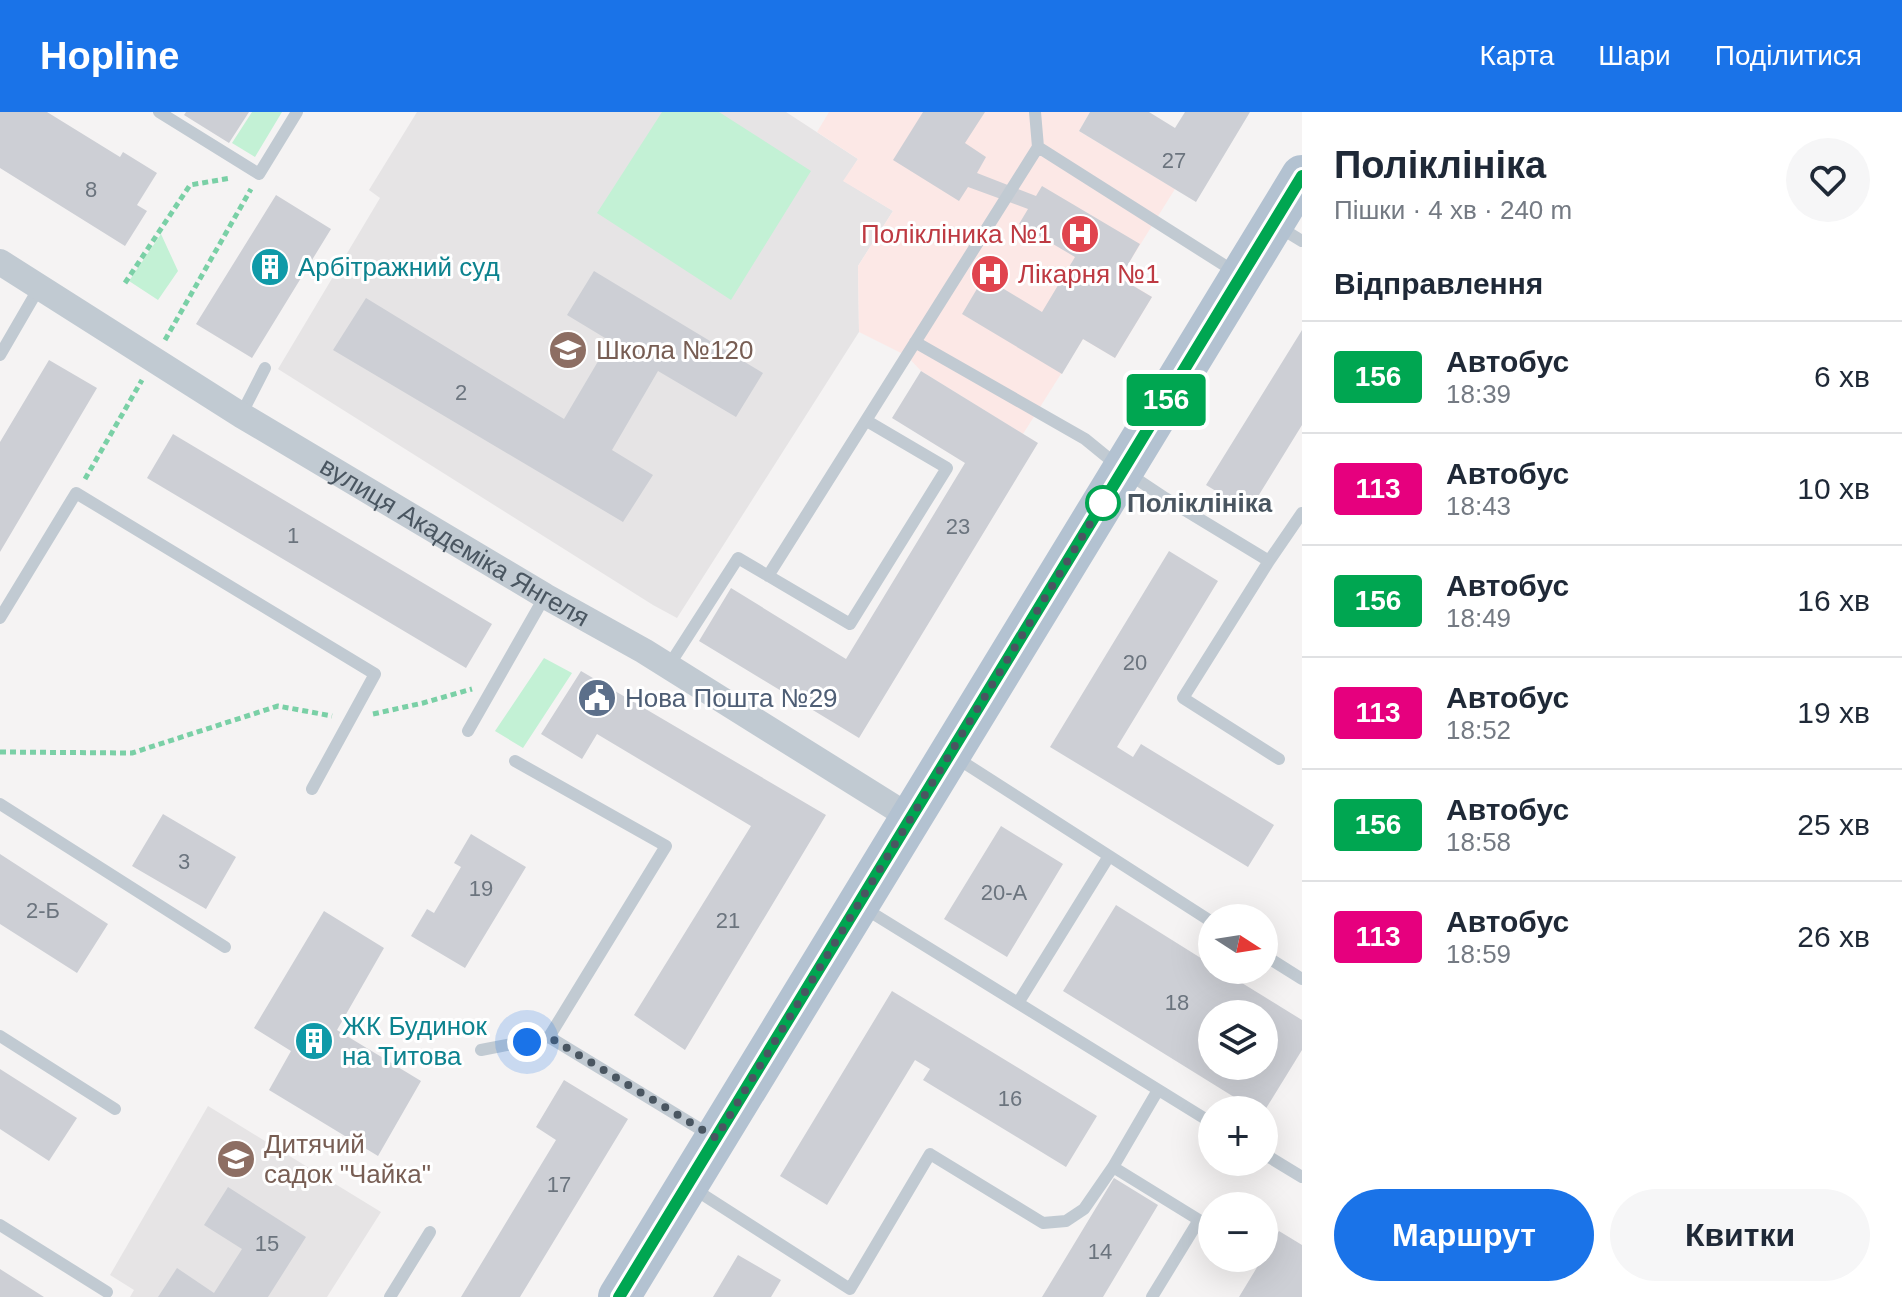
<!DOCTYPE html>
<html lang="uk">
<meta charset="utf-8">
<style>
:root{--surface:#fff;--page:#f6f6f7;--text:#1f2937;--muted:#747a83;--line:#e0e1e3;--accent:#1a73e8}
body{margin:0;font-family:Helvetica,sans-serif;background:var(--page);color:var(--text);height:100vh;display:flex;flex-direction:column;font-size:30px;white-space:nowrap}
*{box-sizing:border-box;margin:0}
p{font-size:26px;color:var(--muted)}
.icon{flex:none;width:44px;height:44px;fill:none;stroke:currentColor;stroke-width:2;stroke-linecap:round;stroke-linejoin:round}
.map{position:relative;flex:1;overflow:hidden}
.panel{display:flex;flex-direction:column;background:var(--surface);width:600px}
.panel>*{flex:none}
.badge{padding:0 16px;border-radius:6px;font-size:28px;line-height:52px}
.needle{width:52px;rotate:102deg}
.controls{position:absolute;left:1198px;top:792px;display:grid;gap:16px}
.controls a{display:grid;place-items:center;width:80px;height:80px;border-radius:50%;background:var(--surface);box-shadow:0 8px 32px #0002;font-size:40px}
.you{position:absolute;width:40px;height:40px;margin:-20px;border:6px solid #fff;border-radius:50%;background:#1a73e8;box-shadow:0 0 0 12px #1a73e833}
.map>.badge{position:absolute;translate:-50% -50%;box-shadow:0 0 0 4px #fff}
h2{padding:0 32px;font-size:30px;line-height:72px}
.round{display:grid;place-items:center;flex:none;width:84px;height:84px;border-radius:42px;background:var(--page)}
.summary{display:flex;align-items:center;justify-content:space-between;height:136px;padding:0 32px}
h1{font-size:38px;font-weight:700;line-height:60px}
.cta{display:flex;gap:16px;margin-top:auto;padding:16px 32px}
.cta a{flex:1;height:92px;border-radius:48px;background:var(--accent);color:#fff;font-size:32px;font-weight:700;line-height:92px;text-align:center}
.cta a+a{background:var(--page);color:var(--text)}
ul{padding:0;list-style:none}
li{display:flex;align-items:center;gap:24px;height:112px;padding:0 32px;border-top:2px solid var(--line)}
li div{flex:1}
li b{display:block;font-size:30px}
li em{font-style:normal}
li .badge{min-width:88px;font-weight:700;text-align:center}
header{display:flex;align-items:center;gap:48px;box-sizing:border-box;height:112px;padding:0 40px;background:var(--accent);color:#fff}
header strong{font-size:38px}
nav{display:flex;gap:44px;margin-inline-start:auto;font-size:28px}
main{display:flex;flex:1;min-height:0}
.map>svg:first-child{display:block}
.education{fill:#e6e4e5}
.medical{fill:#fce8e6}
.green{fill:#c3f1d5}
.building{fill:#cdcfd5;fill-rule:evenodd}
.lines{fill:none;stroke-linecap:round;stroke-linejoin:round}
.path{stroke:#7ad0a6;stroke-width:5;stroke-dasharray:6 4;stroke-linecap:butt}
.lane{stroke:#c1cad2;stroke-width:12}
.street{stroke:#c1cad2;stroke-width:26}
.primary{stroke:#b3c2d1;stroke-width:42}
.line-casing{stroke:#fff;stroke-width:18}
.line{stroke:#00a651;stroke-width:12}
.walk{stroke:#4a5661;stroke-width:8;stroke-dasharray:0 14.4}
.stop-dot{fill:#fff;stroke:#00a651;stroke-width:4}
.labels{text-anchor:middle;stroke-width:6;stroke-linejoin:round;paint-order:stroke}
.number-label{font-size:22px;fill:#6b747e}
.health-label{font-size:26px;fill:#be3a42;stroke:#fff;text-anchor:end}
.culture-label{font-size:26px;fill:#0d838f;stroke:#fff;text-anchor:start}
.education-label{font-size:26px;fill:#785e54;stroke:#fff;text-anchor:start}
.stop-label{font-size:26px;font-weight:bold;fill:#4a5661;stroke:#fff;text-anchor:start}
.street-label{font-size:26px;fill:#4a5661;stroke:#fff}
.service-label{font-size:26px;fill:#4e5e75;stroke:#fff;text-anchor:start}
</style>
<header>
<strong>Hopline</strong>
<nav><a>Карта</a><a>Шари</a><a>Поділитися</a></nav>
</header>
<main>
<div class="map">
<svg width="1302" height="1185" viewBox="0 0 1302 1185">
<rect width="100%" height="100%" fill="#f5f3f3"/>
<!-- education -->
<path class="education" d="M417,0H786L858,47L844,69L893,99L858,154L859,220L677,506L653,493L278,257L380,86L369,78Z
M208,994L381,1100L327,1185H130L134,1178L110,1163Z"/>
<!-- medical -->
<path class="medical" d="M829,0H1090L1079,19L1175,77L1120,165L1152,185L1115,246L1083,227L1023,322L921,259L907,244L859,220L858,154L893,99L843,69L858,47L817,20Z"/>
<!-- green -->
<path class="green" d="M252,0H282L255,45L232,31Z
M662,0H719L811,59L731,188L597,101Z
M161,122L178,159L158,188L129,169Z
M544,546L572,561L523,636L495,619Z"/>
<!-- building -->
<path class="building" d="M0,0H47L120,45L123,40L157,61L137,93L147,99L125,134L0,56Z
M186,0H249L229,31L184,3Z
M923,0H985L965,31L986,45L977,61L1036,84L1042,74L1140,132L1120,166L1152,185L1115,246L1083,227L1062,262L962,202L984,165L1042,200L1075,145L1019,112L1028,97L968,75L959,89L893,48Z
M1090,0H1149L1175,16L1185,0H1250L1196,90L1079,19Z
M276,83L331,117L252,246L196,212Z
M594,159L763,261L736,305L658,259L612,338L653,363L623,410L333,238L366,186L564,307L610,229L567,203Z
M1302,218V313L1249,399L1206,373Z
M49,248L97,276L0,440V330Z
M921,259L1038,331L859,626L699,529L731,476L846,547L965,351L892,306Z
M173,322L492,512L466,556L147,366Z
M1169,439L1218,469L1117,635L1133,645L1141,632L1274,713L1248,755L1050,635Z
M581,559L826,703L685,938L634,903L751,714L597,622L582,647L541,622Z
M163,702L236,745L206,797L132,754Z
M1001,714L1063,752L1007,845L944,807Z
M471,722L526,755L465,856L411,824L427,797L434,801L461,755L454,751Z
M0,742L108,812L77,861L0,812Z
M1116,793L1212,853V858H1221L1302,908V938L1265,998H1255L1063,879ZM1212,902H1264V954H1212Z
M324,799L384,836L337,918L421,969L378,1044L269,978L291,939L254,916Z
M892,879L1097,1004L1066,1055L923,968L930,957L915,948L827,1093L780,1064Z
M0,957L77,1006L49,1049L0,1017Z
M564,968L628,1007L520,1185H461L556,1028L536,1015Z
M1114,1066L1158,1093L1103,1185H1042Z
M228,1075L306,1125L268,1185H158L177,1156L214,1181L242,1137L204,1113Z
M1279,1119L1302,1133V1185H1239Z
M738,1143L781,1168L771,1185H713Z
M0,1157L44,1185H0Z"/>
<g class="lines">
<!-- path -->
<path class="path" d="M125,171L190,73L231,66
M165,228L251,77
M85,367L142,268
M373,602L423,591L472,577
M0,640L132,641L278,594L332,604"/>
<!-- lane -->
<path class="lane" d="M159,0L259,62L297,0
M1038,35L1235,160
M1279,115L1302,129
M915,230L1085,327L1123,358L1165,386L1269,449
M0,243L40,174
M241,303L265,256
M768,464L1038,35L1035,0
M0,506L76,381L375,562L312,677
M668,555L738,446L850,512L947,356L867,309
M468,619L545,484
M955,645L1212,810
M1279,647L1183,586L1269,449L1302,401
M515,649L666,734L549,925
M0,692L225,835
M864,796L1212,1011
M1264,843L1302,867
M1018,891L1109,744
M0,924L115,997
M481,938L549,925L710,1023
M1264,1042L1302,1065
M1113,1055L1199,1108L1152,1185
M691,1075L850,1177L930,1042L1043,1111L1066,1109L1084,1097L1113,1055L1158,978
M0,1113L107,1180
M390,1185L430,1120"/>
<!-- street -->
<path class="street" id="s1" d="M0,150L241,303L545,484L644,539L911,706"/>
<!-- primary -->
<path class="primary" d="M619,1185L1302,64"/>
</g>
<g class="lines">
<!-- line casing -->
<g class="line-casing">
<path id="line" d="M619,1185L1302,64"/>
</g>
<!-- line -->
<use href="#line" class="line"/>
<!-- walk -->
<path class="walk" d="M527,930L549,925L716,1026L1107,384L1103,391"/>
</g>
<!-- icons -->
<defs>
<g id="hospital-disc" transform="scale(2)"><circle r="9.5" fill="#e0444e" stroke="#fff"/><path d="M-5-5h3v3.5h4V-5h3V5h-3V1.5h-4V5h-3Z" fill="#fff"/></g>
<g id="building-disc" transform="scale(2)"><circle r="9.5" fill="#0f9aa8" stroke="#fff"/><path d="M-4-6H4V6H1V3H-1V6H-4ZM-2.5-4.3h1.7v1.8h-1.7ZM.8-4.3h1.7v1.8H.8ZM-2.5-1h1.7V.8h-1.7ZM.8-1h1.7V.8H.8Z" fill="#fff"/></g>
<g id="school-disc" transform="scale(2)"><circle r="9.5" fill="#8d6e63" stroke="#fff"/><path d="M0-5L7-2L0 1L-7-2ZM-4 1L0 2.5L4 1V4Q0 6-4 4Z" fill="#fff"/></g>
<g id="civic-disc" transform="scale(2)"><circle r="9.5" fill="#5c6f8a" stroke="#fff"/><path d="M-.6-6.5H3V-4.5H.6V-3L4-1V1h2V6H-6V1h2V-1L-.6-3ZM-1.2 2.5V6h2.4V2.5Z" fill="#fff"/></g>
</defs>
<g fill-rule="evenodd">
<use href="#hospital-disc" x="1080" y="122"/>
<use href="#building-disc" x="270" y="155"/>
<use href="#hospital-disc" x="990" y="162"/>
<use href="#school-disc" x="568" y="238"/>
<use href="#civic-disc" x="597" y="586"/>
<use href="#building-disc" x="314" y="929"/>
<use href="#school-disc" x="236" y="1047"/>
</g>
<!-- markers -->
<circle class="stop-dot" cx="1103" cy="391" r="16"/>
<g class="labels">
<!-- number labels -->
<g class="number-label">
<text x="1174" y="56">27</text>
<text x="91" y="85">8</text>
<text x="461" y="288">2</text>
<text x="958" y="422">23</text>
<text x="293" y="431">1</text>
<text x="1135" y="558">20</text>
<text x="184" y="757">3</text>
<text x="481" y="784">19</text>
<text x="1004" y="788">20-А</text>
<text x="43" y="806">2-Б</text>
<text x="728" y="816">21</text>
<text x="1177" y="898">18</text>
<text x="1010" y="994">16</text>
<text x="559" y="1080">17</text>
<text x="267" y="1139">15</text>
<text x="1100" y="1147">14</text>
</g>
<!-- health labels -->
<g class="health-label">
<text x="1052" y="131">Полікліника №1</text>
<text x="1018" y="171" text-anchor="start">Лікарня №1</text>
</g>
<!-- culture labels -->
<g class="culture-label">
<text x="298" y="164">Арбітражний суд</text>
<text x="342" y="923">ЖК Будинок<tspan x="342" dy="30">на Титова</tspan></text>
</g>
<!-- education labels -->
<g class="education-label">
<text x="596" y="247">Школа №120</text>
<text x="264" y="1041">Дитячий<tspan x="264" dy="30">садок "Чайка"</tspan></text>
</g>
<!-- stop labels -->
<g class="stop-label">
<text x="1127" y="400">Поліклініка</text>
</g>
<!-- street labels -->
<g class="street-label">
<text dy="9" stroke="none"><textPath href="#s1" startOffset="534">вулиця Академіка Янгеля</textPath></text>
</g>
<!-- service labels -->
<g class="service-label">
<text x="625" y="595">Нова Пошта №29</text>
</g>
</g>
</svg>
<div class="controls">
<a><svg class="needle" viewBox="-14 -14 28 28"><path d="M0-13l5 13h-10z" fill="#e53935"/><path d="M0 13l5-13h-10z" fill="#747a83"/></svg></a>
<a><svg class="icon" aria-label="layers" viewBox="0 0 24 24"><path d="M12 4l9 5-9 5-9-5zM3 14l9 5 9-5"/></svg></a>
<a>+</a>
<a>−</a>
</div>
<div class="you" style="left:527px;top:930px"></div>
<b class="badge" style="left:1166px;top:288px;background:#00a651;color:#fff">156</b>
</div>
<section class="panel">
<div class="summary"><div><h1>Поліклініка</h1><p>Пішки · 4 хв · 240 m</p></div><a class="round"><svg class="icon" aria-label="heart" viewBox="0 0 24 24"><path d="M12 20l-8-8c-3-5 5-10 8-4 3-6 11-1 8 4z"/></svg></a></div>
<h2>Відправлення</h2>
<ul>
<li><span class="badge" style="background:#00a651;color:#fff">156</span><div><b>Автобус</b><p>18:39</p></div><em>6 хв</em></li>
<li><span class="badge" style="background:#e6007e;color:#fff">113</span><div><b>Автобус</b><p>18:43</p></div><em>10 хв</em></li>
<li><span class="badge" style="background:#00a651;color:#fff">156</span><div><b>Автобус</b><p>18:49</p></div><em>16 хв</em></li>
<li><span class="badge" style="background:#e6007e;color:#fff">113</span><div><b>Автобус</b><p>18:52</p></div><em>19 хв</em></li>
<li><span class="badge" style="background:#00a651;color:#fff">156</span><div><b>Автобус</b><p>18:58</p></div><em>25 хв</em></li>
<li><span class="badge" style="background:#e6007e;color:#fff">113</span><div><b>Автобус</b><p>18:59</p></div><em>26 хв</em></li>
</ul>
<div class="cta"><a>Маршрут</a><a>Квитки</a></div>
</section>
</main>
